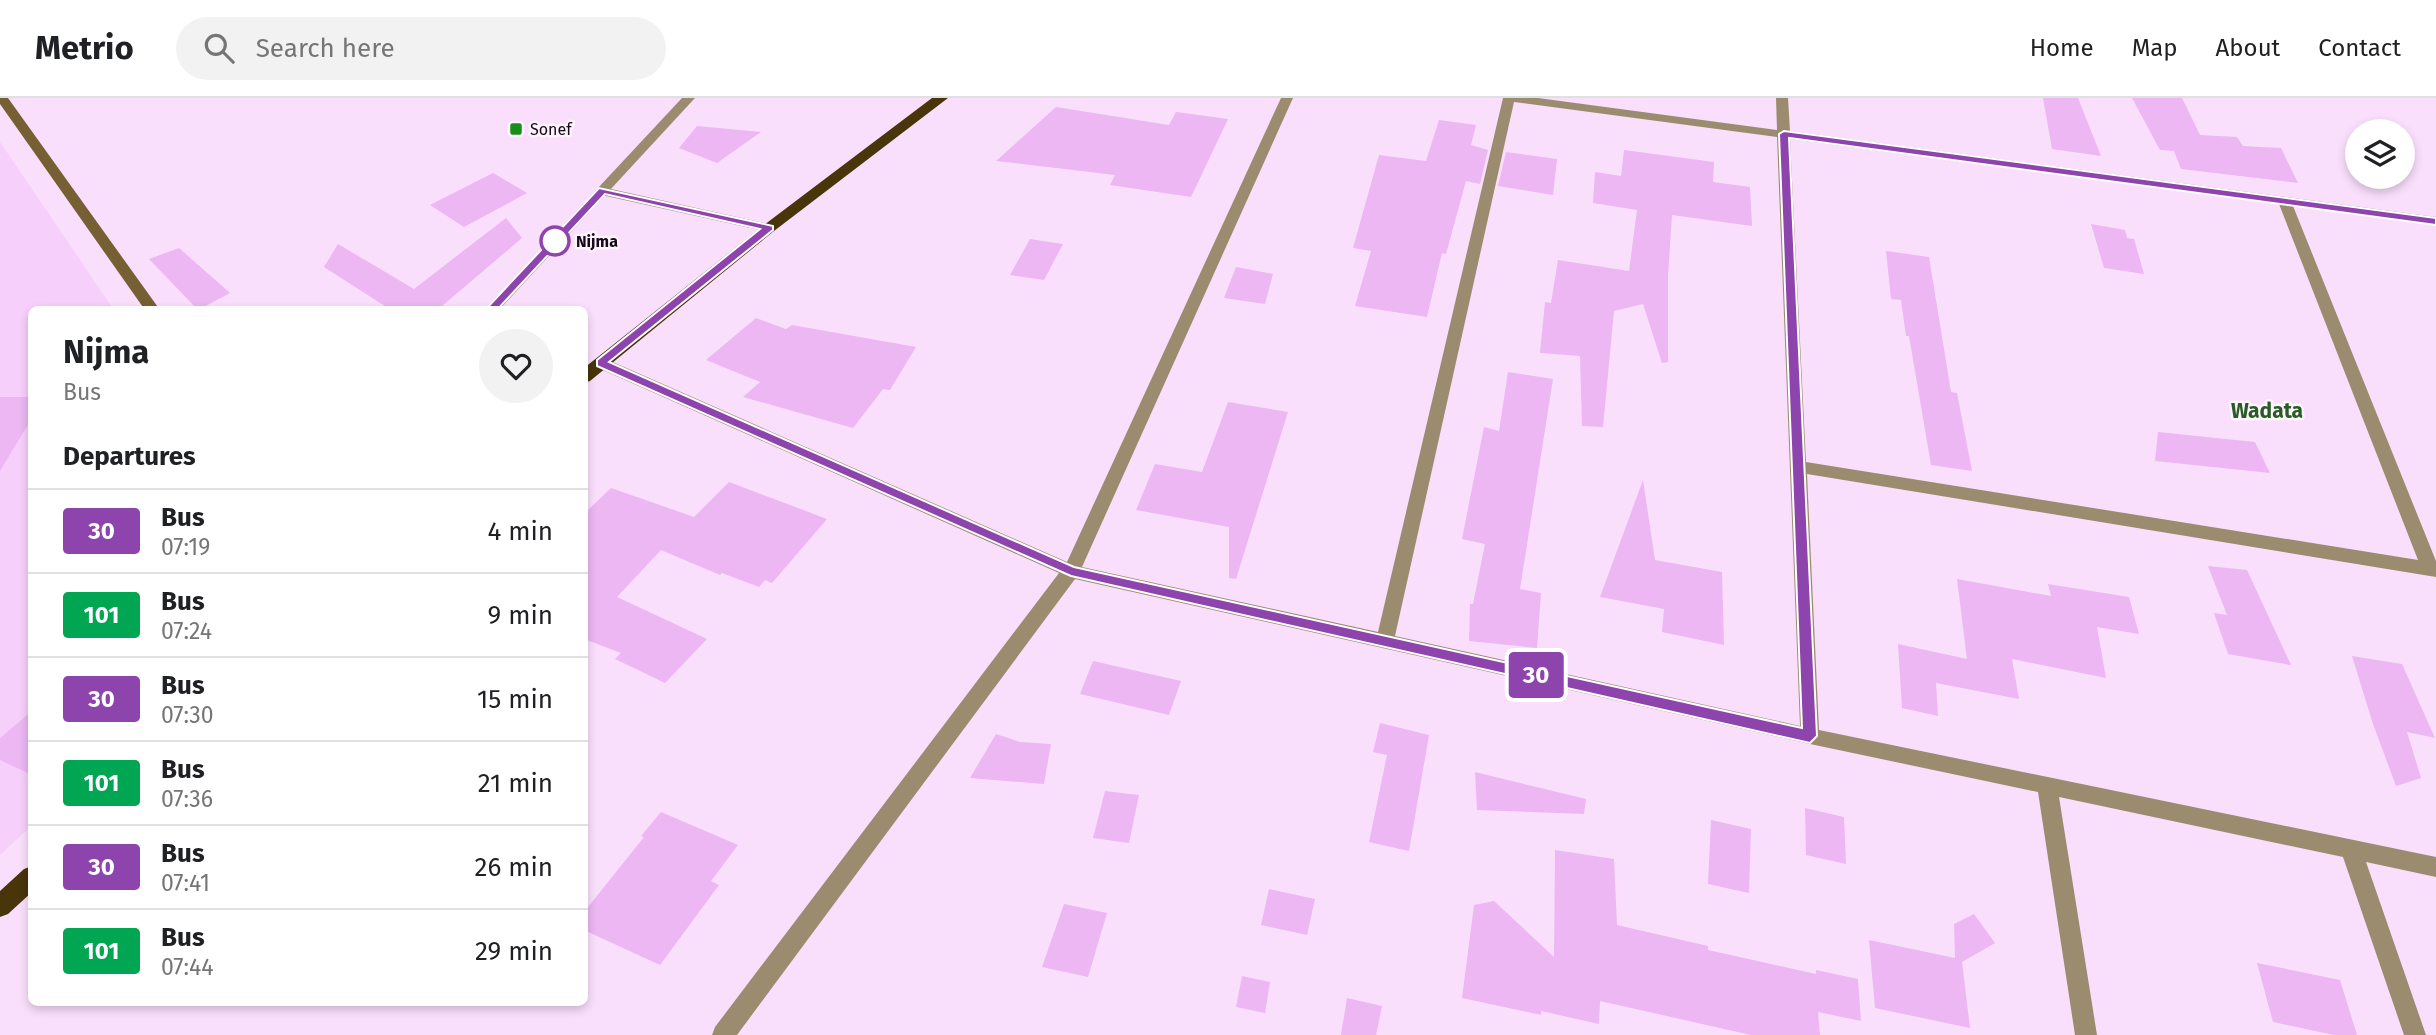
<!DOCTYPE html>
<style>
:root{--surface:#fff;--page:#f2f2f2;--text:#202124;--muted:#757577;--line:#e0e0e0}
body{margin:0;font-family:"Fira Sans",sans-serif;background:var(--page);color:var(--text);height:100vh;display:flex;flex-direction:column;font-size:26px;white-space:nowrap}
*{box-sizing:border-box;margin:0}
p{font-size:23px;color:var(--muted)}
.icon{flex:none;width:38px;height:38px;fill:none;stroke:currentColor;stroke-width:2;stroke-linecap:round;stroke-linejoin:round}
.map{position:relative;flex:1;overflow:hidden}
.panel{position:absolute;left:28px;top:208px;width:560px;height:700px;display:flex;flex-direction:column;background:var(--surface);border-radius:10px;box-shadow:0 4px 10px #0003}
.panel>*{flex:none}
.badge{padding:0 14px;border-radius:5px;font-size:24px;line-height:46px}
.controls{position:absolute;left:2345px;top:21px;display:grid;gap:14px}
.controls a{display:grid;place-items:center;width:70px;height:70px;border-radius:50%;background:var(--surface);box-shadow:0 4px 10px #0003;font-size:35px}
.map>.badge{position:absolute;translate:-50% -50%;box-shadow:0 0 0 4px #fff}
h2{padding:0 35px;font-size:26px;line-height:63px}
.round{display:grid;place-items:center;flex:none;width:74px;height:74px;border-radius:37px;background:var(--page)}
.headline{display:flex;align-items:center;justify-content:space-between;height:119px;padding:0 35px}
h1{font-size:33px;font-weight:700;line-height:52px}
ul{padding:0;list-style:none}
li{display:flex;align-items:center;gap:21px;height:84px;padding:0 35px;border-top:2px solid var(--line)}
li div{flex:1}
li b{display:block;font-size:26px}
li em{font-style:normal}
li .badge{min-width:77px;font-weight:700;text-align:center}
header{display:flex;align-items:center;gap:42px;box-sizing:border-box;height:98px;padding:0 35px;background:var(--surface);border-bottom:2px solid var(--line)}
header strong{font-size:33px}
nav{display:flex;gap:38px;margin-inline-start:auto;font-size:24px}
.search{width:490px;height:63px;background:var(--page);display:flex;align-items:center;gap:18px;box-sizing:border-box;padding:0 24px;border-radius:38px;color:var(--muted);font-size:26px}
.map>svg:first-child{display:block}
.built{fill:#f7cffb}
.building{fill:#ecb7f3}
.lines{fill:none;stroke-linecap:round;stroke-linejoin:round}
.minor{fill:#9b8c6f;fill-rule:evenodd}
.tertiary{fill:#9b8c6f;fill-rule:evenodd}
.secondary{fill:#765f33;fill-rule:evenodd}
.trunk{fill:#48350a;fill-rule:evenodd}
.line{fill:#8e44ad;stroke:#fff;stroke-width:2}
.poi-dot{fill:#188f1a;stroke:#fcf3fd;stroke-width:2.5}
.stop-dot{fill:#fff;stroke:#8e44ad;stroke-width:3.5}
.labels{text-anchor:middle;stroke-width:5;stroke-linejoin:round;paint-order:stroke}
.far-poi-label{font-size:16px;fill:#18091a;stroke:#fcf3fd;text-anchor:start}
.far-stop-label{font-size:16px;font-weight:bold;fill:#18091a;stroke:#fcf3fd;text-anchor:start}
.quarter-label{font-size:21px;font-weight:bold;fill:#285b26;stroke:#fcf3fd}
</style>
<header>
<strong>Metrio</strong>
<div class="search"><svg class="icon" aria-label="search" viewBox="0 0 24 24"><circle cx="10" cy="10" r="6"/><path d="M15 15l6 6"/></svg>Search here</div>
<nav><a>Home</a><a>Map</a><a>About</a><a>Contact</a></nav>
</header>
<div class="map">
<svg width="2436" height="937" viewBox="0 0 2436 937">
<rect width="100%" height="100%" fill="#fadffd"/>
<!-- built -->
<path class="built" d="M0,44L114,212H32L31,728L0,757Z"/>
<!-- building -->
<path class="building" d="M2043,0H2078L2101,58L2052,51Z
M2132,0H2182L2200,37L2237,39L2243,48L2281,50L2298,85L2181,71L2174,53L2160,52Z
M1056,9L1169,27L1176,14L1228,21L1191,99L1110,87L1115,77L996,63Z
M1439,22L1476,27L1471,47L1488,52L1480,86L1466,83L1446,156L1442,155L1427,219L1355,208L1371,153L1353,150L1379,57L1426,63Z
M697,28L761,34L717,65L679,50Z
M1624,52L1714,64L1713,84L1750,89L1752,128L1672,117L1668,178V264L1662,265L1643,206L1614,213L1603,329L1582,328L1580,258L1540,255L1545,204L1551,205L1558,162L1629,173L1637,112L1593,105L1595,74L1621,78Z
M1506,54L1557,61L1553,97L1498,88Z
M493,75L527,95L464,129L430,107Z
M506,120L522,140L442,208L449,212H386L388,210L324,169L338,146L414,191Z
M2091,126L2125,132L2127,140L2134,141L2144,176L2104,170Z
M1030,141L1063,146L1044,182L1010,177Z
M179,150L230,195L198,212L149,161Z
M1886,153L1929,159L1951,294L1957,295L1972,373L1931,367L1909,238H1906L1901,202L1891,201Z
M1236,169L1273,176L1265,206L1224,200Z
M756,220L786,231L792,227L916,249L890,292L883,291L853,330L743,299L760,284L706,262Z
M1508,274L1553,281L1520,491L1541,495L1537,550L1469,543L1470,506H1473L1485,446L1462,441L1484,329L1499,333Z
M0,299H32V320L0,373Z
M1228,304L1288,314L1236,481L1229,480V429L1136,412L1155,366L1202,374Z
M2158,334L2255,344L2270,375L2155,363Z
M1643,382L1655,462L1722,474L1724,547L1662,534L1664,511L1600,499Z
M729,384L827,421L772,485L765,482L759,489L722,475L720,477L661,452L617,499L707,541L665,585L615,561L621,555L584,541V416L611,390L694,419Z
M2208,468L2247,472L2291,567L2228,556L2214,515L2227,517Z
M1957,481L2051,498L2048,486L2129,499L2139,536L2097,529L2106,580L2012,561L2019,601L1936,585L1938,618L1902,610L1898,546L1967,561Z
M2352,558L2402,566L2435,640L2407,634L2421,680L2396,688L2373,626Z
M1093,563L1181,583L1169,617L1080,596Z
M32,613V677L0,662V640Z
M1380,625L1429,637L1409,753L1369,744L1387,657L1373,654Z
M996,636L1020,644L1051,646L1044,686L970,680Z
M1475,674L1586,701L1584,716L1477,712Z
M1105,693L1139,697L1129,745L1093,740Z
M1805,710L1844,719L1846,766L1806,757Z
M661,714L738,747L711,783L719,787L660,867L584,832V814L644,739L641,738Z
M1711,722L1751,731L1749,795L1708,786Z
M1555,752L1614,761L1617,827L1708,848V852L1816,876V872L1858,881L1861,923L1818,914L1820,937H1751L1600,903L1599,926L1541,913V917L1462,900L1474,807L1494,803L1554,859Z
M1269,791L1315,801L1307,837L1261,827Z
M1064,806L1107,815L1088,879L1042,869Z
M1974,816L1995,845L1962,864L1970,930L1875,910L1869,842L1955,860L1954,826Z
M2257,865L2340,882L2357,937H2334L2273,924Z
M1242,878L1270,884L1265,915L1236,909Z
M1347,900L1382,908L1376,937H1341Z"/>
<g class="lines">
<!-- minor -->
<path class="minor" d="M1281,0H1293L1082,469L1378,534L1503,0H1538L1777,32L1776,0H1788L1790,33L2436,119V127L2293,108L2436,463V479L1807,376L1819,632L2436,759V779L2366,764L2426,937H2404L2343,759L2059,699L2097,937H2075L2038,694L1810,646L1075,481L737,937H712L715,929L1059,475L596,269L593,265L596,261H606L1067,464ZM1514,4L1777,39L1800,628L1395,538ZM1790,41L2279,106L2418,462L1806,364Z
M602,89L769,126L776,130L769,134L597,96L595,93Z"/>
<!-- tertiary -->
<path class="tertiary" d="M682,0H695L499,212H484Z"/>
<!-- secondary -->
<path class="secondary" d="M0,0H8L160,212H145L0,6Z"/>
<!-- trunk -->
<path class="trunk" d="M932,0H948L774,133L590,283L584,285V270L764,127Z
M32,768V794L8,816L0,819V793L24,771Z"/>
</g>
<!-- line -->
<path class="line" d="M1784,33L2436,120V127L1789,40L1817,638L1810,645L1071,478L597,268V262L760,131L605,96L495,214L485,212L599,90L773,128V132L609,264L1074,469L1802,630L1779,36Z"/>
<!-- markers -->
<rect class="poi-dot" x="509" y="24" width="14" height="14" rx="3.5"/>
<circle class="stop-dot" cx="555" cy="143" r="14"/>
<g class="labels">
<!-- far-poi labels -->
<g class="far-poi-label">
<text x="530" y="37">Sonef</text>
</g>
<!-- far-stop labels -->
<g class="far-stop-label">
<text x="576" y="149">Nijma</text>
</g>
<!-- quarter labels -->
<g class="quarter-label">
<text x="2267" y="320">Wadata</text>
</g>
</g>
</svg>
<div class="controls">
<a><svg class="icon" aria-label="layers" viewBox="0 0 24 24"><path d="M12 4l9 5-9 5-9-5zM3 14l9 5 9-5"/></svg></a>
</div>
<b class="badge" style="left:1536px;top:577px;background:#8e44ad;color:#fff">30</b>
<section class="panel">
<div class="headline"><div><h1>Nijma</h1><p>Bus</p></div><a class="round"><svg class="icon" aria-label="heart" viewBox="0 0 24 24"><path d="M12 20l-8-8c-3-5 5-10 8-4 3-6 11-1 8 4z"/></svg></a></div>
<h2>Departures</h2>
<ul>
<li><span class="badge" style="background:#8e44ad;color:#fff">30</span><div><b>Bus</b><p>07:19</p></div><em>4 min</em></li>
<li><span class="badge" style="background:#00a651;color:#fff">101</span><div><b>Bus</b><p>07:24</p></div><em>9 min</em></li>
<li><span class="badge" style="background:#8e44ad;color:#fff">30</span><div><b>Bus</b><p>07:30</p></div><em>15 min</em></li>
<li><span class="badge" style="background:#00a651;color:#fff">101</span><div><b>Bus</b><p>07:36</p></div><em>21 min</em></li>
<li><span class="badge" style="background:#8e44ad;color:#fff">30</span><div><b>Bus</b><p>07:41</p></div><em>26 min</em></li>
<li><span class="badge" style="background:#00a651;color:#fff">101</span><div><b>Bus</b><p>07:44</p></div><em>29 min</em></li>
</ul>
</section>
</div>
